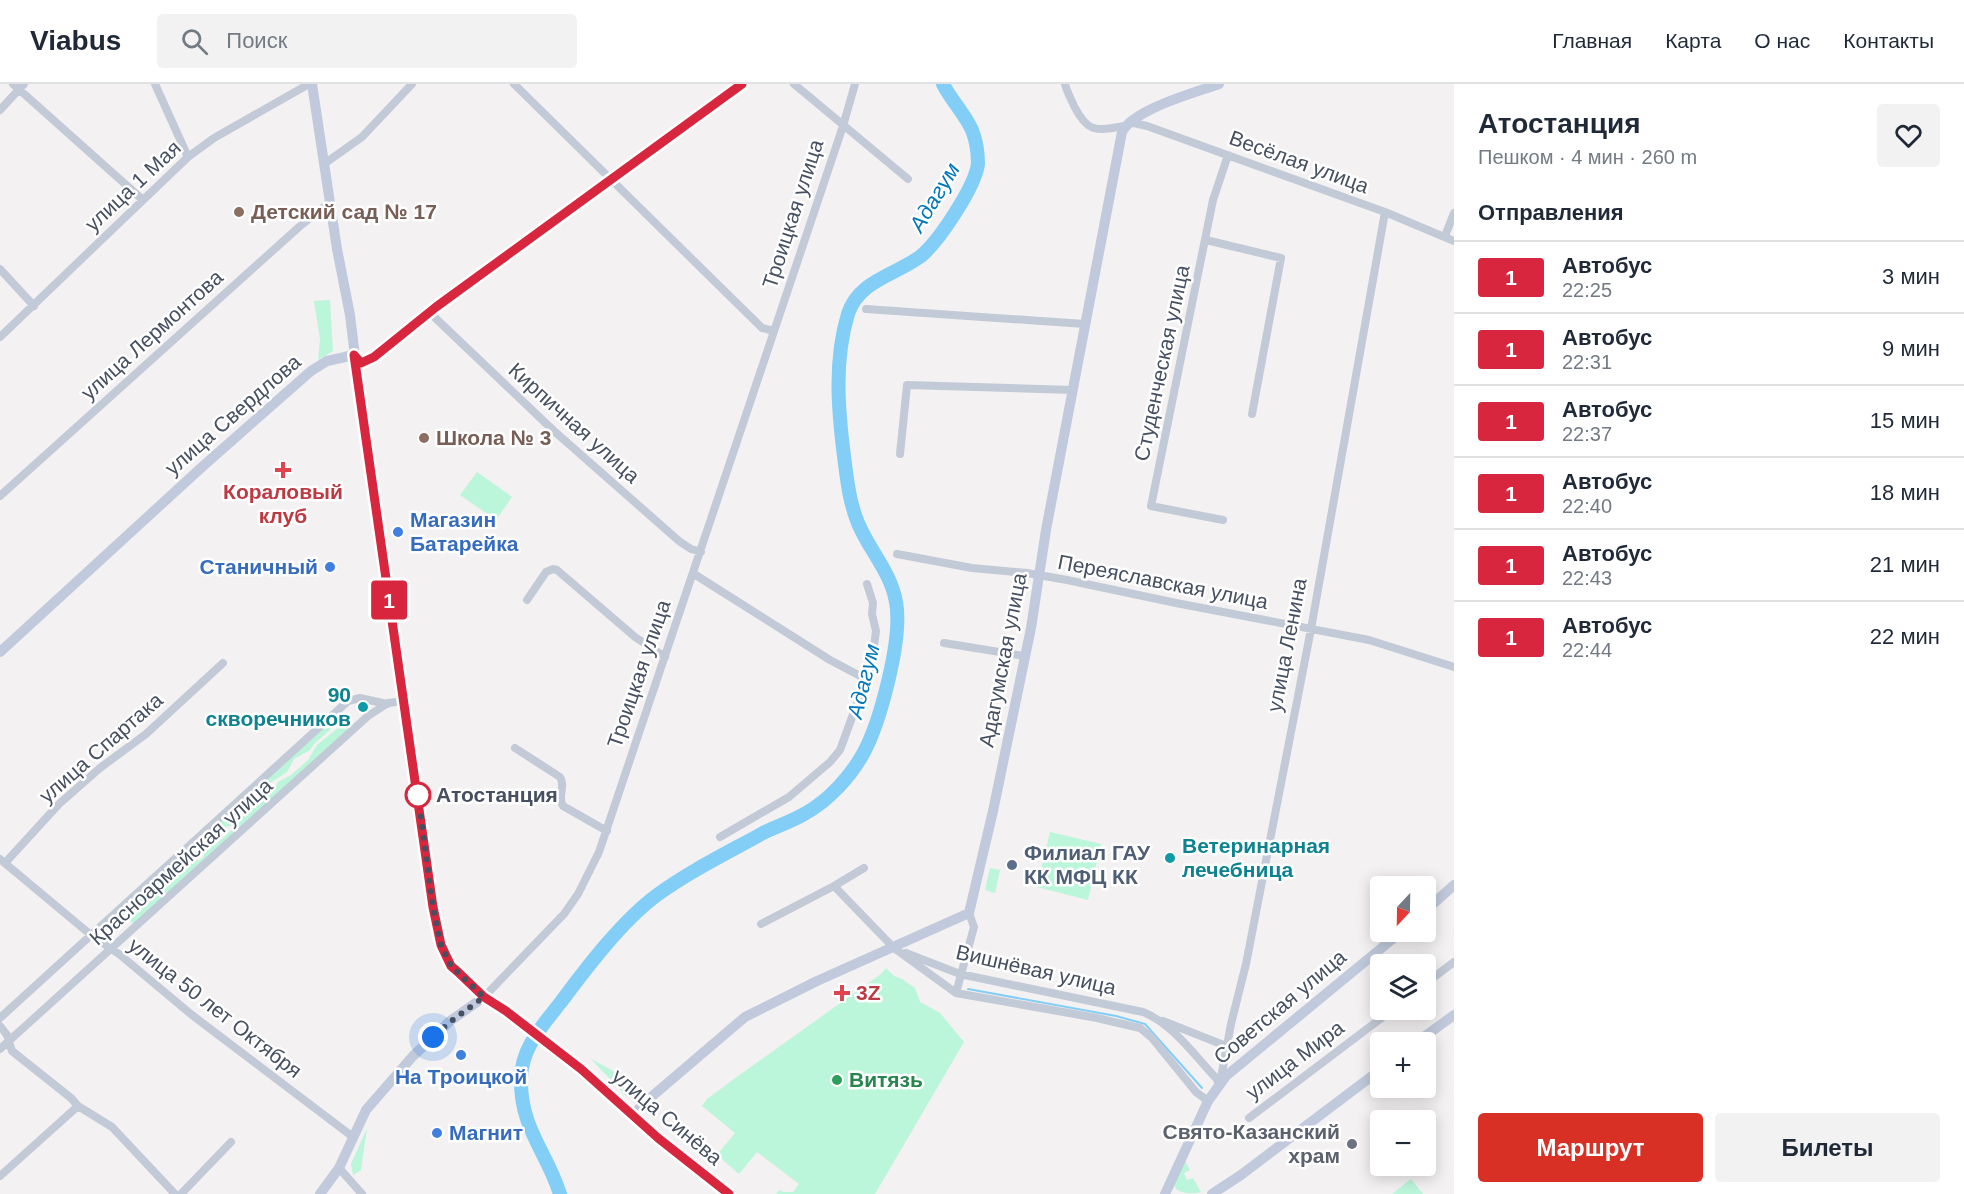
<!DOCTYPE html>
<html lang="ru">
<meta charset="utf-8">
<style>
:root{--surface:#fff;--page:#f2f2f3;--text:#1f2937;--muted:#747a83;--line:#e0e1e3;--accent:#d93025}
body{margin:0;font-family:Arial,sans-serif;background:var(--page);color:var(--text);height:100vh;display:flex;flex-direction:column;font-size:22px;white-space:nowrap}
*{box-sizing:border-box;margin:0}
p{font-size:20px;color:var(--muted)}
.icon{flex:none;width:33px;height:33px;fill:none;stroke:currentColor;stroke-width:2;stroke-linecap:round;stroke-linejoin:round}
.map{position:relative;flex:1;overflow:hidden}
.details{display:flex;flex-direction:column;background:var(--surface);width:510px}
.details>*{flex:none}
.badge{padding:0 12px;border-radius:4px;font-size:21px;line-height:39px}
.needle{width:39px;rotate:202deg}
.buttons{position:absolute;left:1370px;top:792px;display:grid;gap:12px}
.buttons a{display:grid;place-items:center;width:66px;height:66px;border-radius:6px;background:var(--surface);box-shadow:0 3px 15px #0003;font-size:30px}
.you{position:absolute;width:30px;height:30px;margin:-15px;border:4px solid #fff;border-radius:50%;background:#1a73e8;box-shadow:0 0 0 9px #1a73e833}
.map>.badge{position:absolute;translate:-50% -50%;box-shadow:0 0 0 3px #fff}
h2{padding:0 24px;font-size:22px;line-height:54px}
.round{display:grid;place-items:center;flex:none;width:63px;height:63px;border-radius:6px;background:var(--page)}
.summary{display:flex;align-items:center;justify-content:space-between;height:102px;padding:0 24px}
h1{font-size:28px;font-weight:700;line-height:45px}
.cta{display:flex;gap:12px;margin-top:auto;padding:12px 24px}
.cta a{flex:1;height:69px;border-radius:6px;background:var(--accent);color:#fff;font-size:24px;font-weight:700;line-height:69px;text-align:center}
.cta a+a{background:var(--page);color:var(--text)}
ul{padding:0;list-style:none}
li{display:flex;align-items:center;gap:18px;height:72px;padding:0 24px;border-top:2px solid var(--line)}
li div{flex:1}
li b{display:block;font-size:22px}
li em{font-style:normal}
li .badge{min-width:66px;font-weight:700;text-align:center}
header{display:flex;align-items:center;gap:36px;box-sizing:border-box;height:84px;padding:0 30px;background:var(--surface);border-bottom:2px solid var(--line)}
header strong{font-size:28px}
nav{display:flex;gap:33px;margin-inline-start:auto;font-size:21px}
.search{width:420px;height:54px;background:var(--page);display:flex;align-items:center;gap:15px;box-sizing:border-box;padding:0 21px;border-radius:6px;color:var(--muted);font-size:22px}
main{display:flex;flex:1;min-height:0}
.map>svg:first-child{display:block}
.green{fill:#bbf5da}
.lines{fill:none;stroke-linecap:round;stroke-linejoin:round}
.stream{stroke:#83cef7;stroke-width:2}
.river{stroke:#83cef7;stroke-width:14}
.minor{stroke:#c3cad7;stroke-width:8}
.secondary{stroke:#c1cadc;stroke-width:10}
.line-casing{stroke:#fff;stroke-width:14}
.line{stroke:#d7263d;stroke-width:9}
.walk{stroke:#465061;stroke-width:6;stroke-dasharray:0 10.8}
.education-dot{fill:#8d6e63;stroke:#fff;stroke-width:2}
.health-dot{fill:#e0444e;stroke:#fff;stroke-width:2}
.shop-dot{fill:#3f7fe0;stroke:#fff;stroke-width:2}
.culture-dot{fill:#0f9aa8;stroke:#fff;stroke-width:2}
.stop-dot{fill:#fff;stroke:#d7263d;stroke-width:3}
.service-dot{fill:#5c6f8a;stroke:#fff;stroke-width:2}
.leisure-dot{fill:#2e9e5b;stroke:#fff;stroke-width:2}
.worship-dot{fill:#6b7280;stroke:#fff;stroke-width:2}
.labels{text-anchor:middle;stroke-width:5;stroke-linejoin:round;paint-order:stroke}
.street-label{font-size:21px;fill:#465061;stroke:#fff}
.education-label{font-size:21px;font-weight:bold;fill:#785e54;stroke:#fff;text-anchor:start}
.health-label{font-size:21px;font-weight:bold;fill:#be3a42;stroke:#fff}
.shop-label{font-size:21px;font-weight:bold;fill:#366cbe;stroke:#fff;text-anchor:start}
.culture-label{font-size:21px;font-weight:bold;fill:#0d838f;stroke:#fff;text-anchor:end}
.stop-label{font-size:21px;font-weight:bold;fill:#465061;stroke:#fff;text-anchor:start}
.service-label{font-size:21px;font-weight:bold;fill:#4e5e75;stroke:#fff;text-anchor:start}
.leisure-label{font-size:21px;font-weight:bold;fill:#27864d;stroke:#fff;text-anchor:start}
.worship-label{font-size:21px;font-weight:bold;fill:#5b616d;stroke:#fff;text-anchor:end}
.water-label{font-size:22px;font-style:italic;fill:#0078ba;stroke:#fff}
</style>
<header>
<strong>Viabus</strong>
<div class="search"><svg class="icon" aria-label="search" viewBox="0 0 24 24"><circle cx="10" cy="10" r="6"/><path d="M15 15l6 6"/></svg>Поиск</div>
<nav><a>Главная</a><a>Карта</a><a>О нас</a><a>Контакты</a></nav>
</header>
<main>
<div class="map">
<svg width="1454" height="1110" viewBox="0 0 1454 1110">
<rect width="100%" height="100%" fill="#f3f1f1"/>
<!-- green -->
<path class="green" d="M330,216L333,267L318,276L320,255L314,217Z
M477,388L512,413L496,436L460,411Z
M336,633L337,636L334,642L314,660L310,666L294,675L287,688L270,699L256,711L234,738L230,742L218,744L215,747L212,758L187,775L163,800L147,811L139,823L124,831L109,843H105Z
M343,643L348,645L134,841L127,833C155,820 170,796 192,775C197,778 200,777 204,772L203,767L216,760L235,743L251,722L273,708L278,698L291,691L308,676L317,661L338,644Z
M1050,748L1101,760L1088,816L1037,803Z
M990,784L1000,786L995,809L985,806Z
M886,884L894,892L902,895L915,904L920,918L940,929L964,958L875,1110H776L780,1106L783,1108H793L799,1100L757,1068L739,1090L717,1071L735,1049L702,1022L707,1015L734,995L881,890Z
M591,975L635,999L642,1005L643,1010L631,1014L626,1012Z
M367,1044L361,1086L353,1091L351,1080Z
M1185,1077L1190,1086L1184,1089L1187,1096L1193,1094L1201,1108C1192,1110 1183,1110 1176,1105L1174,1100Z
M1411,1095L1423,1110H1392Z"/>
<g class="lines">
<!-- stream -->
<path class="stream" d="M968,905L1116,932L1145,940L1202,1004"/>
<!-- river -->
<path class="river" d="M560,1110C547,1068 520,1044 521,995C521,964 543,941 561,918C587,883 622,837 657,811C690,787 727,769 763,749C777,742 793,737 806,729C829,716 850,693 863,670C880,639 903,554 896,518C891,488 869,466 858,439C849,417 847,395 844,372C838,325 834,276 848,230C859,196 896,191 921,172C939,157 975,103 978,80C978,70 976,56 972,46C965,30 951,16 943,0"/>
<!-- minor -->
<path class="minor" d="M13,0L143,116
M155,0L188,73
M514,0L762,244L774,247
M794,0L908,95
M1065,0C1067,8 1071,15 1074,22C1089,51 1097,46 1125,42
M0,26L24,0
M1129,38L1147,42L1385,128L1454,157
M324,80L362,53L412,0
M1445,152L1454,129
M1206,156L1281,174L1252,330
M0,185L34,222
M866,225L1085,240
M429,228L554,347L679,457L691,465L701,468
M0,253L188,73L214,54L309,0
M356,273L361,279L374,273L436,223L742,0
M900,370L907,301L1073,306
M0,412L299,143L330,118
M1223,436L1151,422L1213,116L1228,71
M897,470L972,484L1027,489L1067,496L1176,519L1369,556L1454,583
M694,490L830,576L864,594
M527,516L546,488L553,485L557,486L635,553L665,573
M944,559L1024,572
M515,664L560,693C566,702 557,713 563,722L607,747
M720,753L789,713L830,678L840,666L862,606L864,594L870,584L873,570L876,547L872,530L873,519L867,500
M0,775L91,851L119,870L192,931L353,1053
M5,779L59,720L100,684L146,650L223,579
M834,802L894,864L956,909L1097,934L1140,944L1152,954L1196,1008L1208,1017
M761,840L834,802L864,784
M906,869L960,890L1143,928C1173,940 1194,971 1216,994L1219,1000
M1425,900L1454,878
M956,909L974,843L969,829
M484,913L564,830L578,810L599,768L843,42L855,0
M0,934L348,617L360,614L387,620
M1163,937L1226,962
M0,942L7,951L12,967L71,1014L78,1022L0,1092
M0,965L368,632L388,619L404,617
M1220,999L1231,940L1246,880L1311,545L1385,128
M78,1022L112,1043L175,1110
M1249,1034L1392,926
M339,1084L362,1110
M181,1110L231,1058"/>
<!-- secondary -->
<path class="secondary" d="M312,0L337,165L350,231L368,379L433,823L444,870L451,881L472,902L581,985L658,1054L729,1110
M0,568L202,383L311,287L327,277L354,271
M1425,827L1454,801
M1417,958L1454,931
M633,1032L643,1020L745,933L817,897L969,829L993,727L1031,544L1046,446L1122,48C1134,25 1194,9 1219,0
M320,1110L339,1084L366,1026L413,972L450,937L484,913
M1165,1110L1208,1017L1226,992L1401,848
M1212,1110L1241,1091L1380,986"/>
</g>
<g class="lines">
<!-- line casing -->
<g class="line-casing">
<path id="line" d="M729,1110L658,1054L581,985L506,927L484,913L458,888L451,882L441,861L433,823L354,271L361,279L374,273L436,223L742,0"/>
</g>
<!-- line -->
<use href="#line" class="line"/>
<!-- walk -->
<path class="walk" d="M418,711L433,823L441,861L451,882L484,913L450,938L433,953"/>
</g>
<!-- markers -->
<g class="education-dot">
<circle cx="239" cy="128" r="6"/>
<circle cx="424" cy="354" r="6"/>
</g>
<g class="health-dot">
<path d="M280 377h6v6h6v6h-6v6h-6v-6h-6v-6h6z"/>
<path d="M839 900h6v6h6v6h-6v6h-6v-6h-6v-6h6z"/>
</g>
<g class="shop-dot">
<circle cx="398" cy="448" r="6"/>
<circle cx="330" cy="483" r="6"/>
<circle cx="461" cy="971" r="6"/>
<circle cx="437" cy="1049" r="6"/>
</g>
<g class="culture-dot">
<circle cx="363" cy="623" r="6"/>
<circle cx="1170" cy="774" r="6"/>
</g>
<circle class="stop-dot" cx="418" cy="711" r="12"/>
<circle class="service-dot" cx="1012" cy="781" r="6"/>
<circle class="leisure-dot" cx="837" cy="996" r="6"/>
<circle class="worship-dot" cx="1352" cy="1060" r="6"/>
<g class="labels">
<!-- street labels -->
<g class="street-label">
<text transform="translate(1299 78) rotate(20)" y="7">Весёлая улица</text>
<text transform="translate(133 102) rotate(-43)" y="7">улица 1 Мая</text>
<text transform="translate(793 130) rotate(-72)" y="7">Троицкая улица</text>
<text transform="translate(152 251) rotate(-42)" y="7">улица Лермонтова</text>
<text transform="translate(1162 279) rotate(-78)" y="7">Студенческая улица</text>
<text transform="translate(233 331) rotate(-41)" y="7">улица Свердлова</text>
<text transform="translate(574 339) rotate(42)" y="7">Кирпичная улица</text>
<text transform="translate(1163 498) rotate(11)" y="7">Переяславская улица</text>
<text transform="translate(1287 561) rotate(-79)" y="7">улица Ленина</text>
<text transform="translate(1003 576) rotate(-79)" y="7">Адагумская улица</text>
<text transform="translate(639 590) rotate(-71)" y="7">Троицкая улица</text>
<text transform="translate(101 664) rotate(-41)" y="7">улица Спартака</text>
<text transform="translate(181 778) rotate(-42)" y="7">Красноармейская улица</text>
<text transform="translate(1036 886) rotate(13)" y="7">Вишнёвая улица</text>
<text transform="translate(1280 923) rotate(-40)" y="7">Советская улица</text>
<text transform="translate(215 924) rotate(38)" y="7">улица 50 лет Октября</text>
<text transform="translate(1295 976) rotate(-37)" y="7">улица Мира</text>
<text transform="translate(667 1033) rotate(40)" y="7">улица Синёва</text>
</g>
<!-- education labels -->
<g class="education-label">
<text x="251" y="135">Детский сад № 17</text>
<text x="436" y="361">Школа № 3</text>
</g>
<!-- health labels -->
<g class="health-label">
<text x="283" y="415">Кораловый<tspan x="283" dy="24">клуб</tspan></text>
<text x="856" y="916" text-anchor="start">3Z</text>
</g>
<!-- shop labels -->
<g class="shop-label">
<text x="410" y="443">Магазин<tspan x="410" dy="24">Батарейка</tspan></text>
<text x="318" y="490" text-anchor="end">Станичный</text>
<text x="461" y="1000" text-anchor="middle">На Троицкой</text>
<text x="449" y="1056">Магнит</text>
</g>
<!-- culture labels -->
<g class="culture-label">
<text x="351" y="618">90<tspan x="351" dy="24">скворечников</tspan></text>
<text x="1182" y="769" text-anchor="start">Ветеринарная<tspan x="1182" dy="24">лечебница</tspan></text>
</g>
<!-- stop labels -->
<g class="stop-label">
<text x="436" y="718">Атостанция</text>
</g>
<!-- service labels -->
<g class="service-label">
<text x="1024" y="776">Филиал ГАУ<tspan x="1024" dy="24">КК МФЦ КК</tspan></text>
</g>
<!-- leisure labels -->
<g class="leisure-label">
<text x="849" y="1003">Витязь</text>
</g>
<!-- worship labels -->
<g class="worship-label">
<text x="1340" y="1055">Свято-Казанский<tspan x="1340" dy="24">храм</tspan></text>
</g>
<!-- water labels -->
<g class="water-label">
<text transform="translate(934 113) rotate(-59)" y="8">Адагум</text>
<text transform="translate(863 597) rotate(-76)" y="8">Адагум</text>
</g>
</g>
</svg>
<div class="buttons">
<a><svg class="needle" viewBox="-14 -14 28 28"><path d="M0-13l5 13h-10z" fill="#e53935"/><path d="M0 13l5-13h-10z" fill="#747a83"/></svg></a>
<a><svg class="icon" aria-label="layers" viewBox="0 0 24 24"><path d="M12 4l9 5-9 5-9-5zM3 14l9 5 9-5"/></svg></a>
<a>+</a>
<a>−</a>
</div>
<div class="you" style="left:433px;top:953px"></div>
<b class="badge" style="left:389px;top:516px;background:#d7263d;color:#fff">1</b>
</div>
<section class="details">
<div class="summary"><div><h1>Атостанция</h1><p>Пешком · 4 мин · 260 m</p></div><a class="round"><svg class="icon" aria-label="heart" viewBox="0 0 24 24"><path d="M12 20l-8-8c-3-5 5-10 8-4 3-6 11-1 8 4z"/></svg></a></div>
<h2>Отправления</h2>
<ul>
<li><span class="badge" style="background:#d7263d;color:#fff">1</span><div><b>Автобус</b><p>22:25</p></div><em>3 мин</em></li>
<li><span class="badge" style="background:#d7263d;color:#fff">1</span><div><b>Автобус</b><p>22:31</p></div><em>9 мин</em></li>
<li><span class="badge" style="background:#d7263d;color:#fff">1</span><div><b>Автобус</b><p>22:37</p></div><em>15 мин</em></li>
<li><span class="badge" style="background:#d7263d;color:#fff">1</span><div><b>Автобус</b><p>22:40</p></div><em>18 мин</em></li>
<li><span class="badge" style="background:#d7263d;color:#fff">1</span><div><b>Автобус</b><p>22:43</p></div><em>21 мин</em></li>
<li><span class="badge" style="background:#d7263d;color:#fff">1</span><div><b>Автобус</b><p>22:44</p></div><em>22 мин</em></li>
</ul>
<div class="cta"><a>Маршрут</a><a>Билеты</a></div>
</section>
</main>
